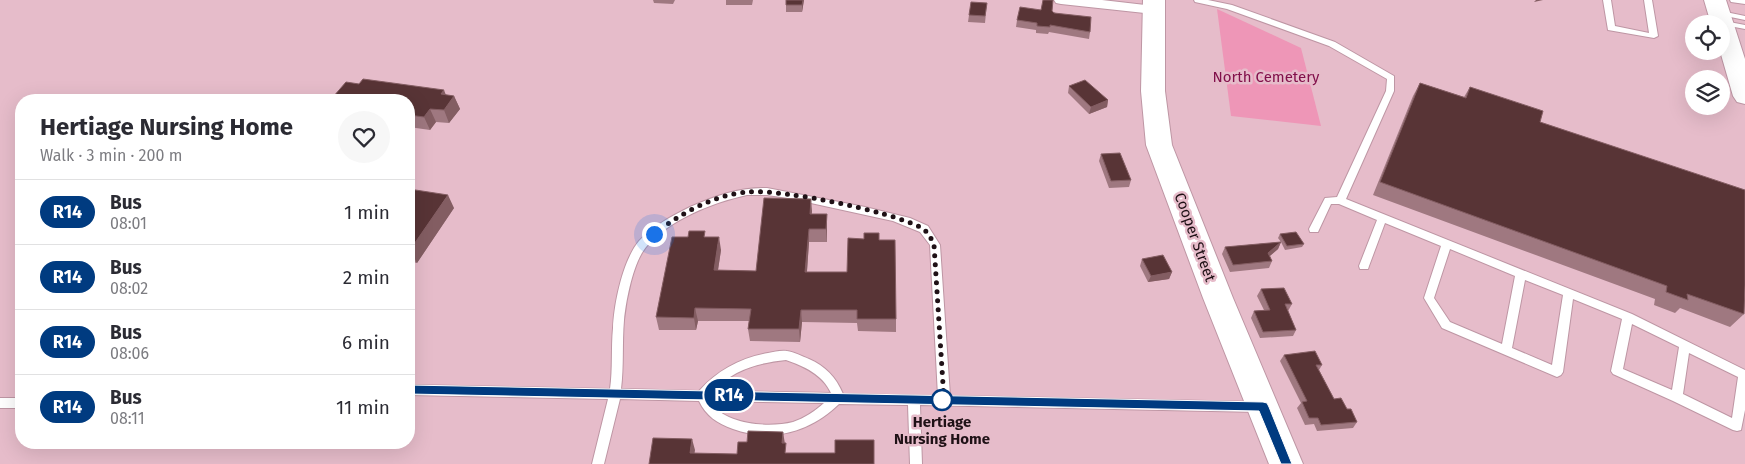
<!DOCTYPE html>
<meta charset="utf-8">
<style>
:root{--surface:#fff;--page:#f7f7f7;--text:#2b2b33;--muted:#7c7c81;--line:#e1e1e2}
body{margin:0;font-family:"Fira Sans",sans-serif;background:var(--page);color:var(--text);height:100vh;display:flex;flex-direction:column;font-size:19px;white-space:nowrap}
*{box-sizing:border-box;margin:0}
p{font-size:16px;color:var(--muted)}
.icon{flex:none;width:28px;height:28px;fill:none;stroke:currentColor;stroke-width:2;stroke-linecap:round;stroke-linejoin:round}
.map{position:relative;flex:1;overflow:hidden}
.drawer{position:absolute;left:15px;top:94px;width:400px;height:355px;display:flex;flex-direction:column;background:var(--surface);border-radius:20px;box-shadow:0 5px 20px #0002}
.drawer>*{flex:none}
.badge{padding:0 10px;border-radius:16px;font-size:18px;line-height:32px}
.fabs{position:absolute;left:1685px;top:15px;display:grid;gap:10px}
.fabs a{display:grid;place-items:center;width:45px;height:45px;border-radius:50%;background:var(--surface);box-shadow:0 5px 20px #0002;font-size:25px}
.you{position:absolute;width:25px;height:25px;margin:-12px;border:4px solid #fff;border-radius:50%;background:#1a73e8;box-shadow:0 0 0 8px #1a73e833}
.map>.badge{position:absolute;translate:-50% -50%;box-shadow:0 0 0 2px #fff}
.round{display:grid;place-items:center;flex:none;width:52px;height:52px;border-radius:26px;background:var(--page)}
.overview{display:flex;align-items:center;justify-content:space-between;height:85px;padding:0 25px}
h1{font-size:24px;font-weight:700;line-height:38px}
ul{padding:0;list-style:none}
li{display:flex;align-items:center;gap:15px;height:65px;padding:0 25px;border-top:1px solid var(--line)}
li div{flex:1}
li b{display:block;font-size:19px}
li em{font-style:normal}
li .badge{min-width:55px;font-weight:700;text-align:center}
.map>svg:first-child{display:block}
.green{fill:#ee96b7}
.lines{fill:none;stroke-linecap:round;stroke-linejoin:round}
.lane-casing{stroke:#be96a4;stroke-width:2}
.street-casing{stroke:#be96a4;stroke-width:2}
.secondary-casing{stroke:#be96a4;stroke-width:2}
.lane{fill:#fff;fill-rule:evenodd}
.street{fill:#fff;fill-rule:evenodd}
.secondary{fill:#fff;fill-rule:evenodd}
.wall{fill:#9f7880}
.shaded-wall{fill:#835d62}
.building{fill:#583436;stroke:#835d62}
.line{fill:#003b80;stroke:#fff}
.walk{stroke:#1f1116;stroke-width:5;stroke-dasharray:0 9}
.stop-dot{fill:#fff;stroke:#003b80;stroke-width:2.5}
.labels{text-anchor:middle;stroke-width:5;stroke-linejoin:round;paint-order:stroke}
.park-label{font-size:15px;fill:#82104b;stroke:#e6bcca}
.street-label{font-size:15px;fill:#1f1116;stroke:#e6bcca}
.stop-label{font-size:15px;font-weight:bold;fill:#1f1116;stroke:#e6bcca}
</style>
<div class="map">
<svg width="1745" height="464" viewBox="0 0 1745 464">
<rect width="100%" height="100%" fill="#e6bcca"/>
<!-- green -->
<path class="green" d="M1217,9L1301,48L1321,126L1231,116Z"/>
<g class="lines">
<!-- lane casing -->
<g class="lane-casing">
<path id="lane" d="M1194,0H1208L1232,5L1335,42L1394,76V91L1346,199L1632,314L1745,370V410L1741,430L1737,431L1733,430L1673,401L1613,374L1611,371L1622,319L1573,299L1563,372L1561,375L1557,377L1442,328L1424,298L1441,246L1385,223L1369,266L1368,269H1360L1359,266L1377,220L1339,204H1331L1318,232H1310L1309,229L1325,198L1337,197L1386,91L1387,79L1329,46L1227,9L1195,2ZM1450,249L1515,276L1502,344L1450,322L1434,298ZM1525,280L1563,295L1552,365L1512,348ZM1632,324L1679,347L1672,390L1623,369ZM1689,353L1738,377L1732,418L1683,394Z
M1603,0H1611L1615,26L1649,33L1644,0H1652L1658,36L1654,38L1608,30Z
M1730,0H1745V4L1731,2Z
M1716,10L1745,16V20L1716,14Z
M1719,20L1745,25V29L1719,24Z
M767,188L865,207L910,218L928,226L940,245L950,396L1260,402L1264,403L1266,407L1264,411L1260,412L920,405L922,464H910L908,405L839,404C810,432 772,443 733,429C717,423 706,416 699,401L620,399L604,464H592L608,399L409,395V385L610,389C613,369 611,348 613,328C614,303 623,260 639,241C653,226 672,216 690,207C715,196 740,187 767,188ZM747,195H767L788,198L893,221L920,232L930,245L938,396L843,394C836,377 825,366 809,359C802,356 794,352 787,351C781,350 774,352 768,353C740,358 718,370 699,391L621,389C624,366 622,343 624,320C626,300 633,263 646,247C668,220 714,202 747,195ZM786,360C804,366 823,375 831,393L713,391C733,370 757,363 786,360ZM710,401L824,403C815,411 805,418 793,422C769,428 724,425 710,401Z
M0,398H21V408H0Z"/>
</g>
<!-- street casing -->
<g class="street-casing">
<path id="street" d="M1054,0H1102L1154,6L1159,7L1161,10L1159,13L1154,14L1061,4L1056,3Z"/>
</g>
<!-- secondary casing -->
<g class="secondary-casing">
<path id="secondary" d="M1143,0H1165V91L1172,145L1233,298L1303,464H1269L1203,298L1146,145L1141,91Z
M1704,0H1726L1745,59V104L1737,102L1733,96L1720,51H1721V24H1711Z"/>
</g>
<!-- lane -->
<use href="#lane" class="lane"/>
<!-- street -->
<use href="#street" class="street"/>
<!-- secondary -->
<use href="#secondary" class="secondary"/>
</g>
<!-- wall -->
<path class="wall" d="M653,0H675L673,4L654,3Z
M726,0H753L752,5H726Z
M786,0H804L802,12H786Z
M987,3L985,23L968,22L969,15Z
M1052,11L1090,32L1089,39L1049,32L1048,34L1036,33V30L1016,27L1017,20Z
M1420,83L1464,97L1470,87L1540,122L1744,314L1730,327L1680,308L1675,313L1654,305L1655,299L1373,195L1413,96Z
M1069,86L1108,100L1107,107L1089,114L1068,93Z
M446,95L454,96L460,109L449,123L436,122L430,130L409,127V100H335L333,97Z
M1101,154L1131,180L1129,187L1109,188L1099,161Z
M409,189L454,208L417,263L413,262L409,268Z
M812,211L811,214H827V242H809L807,272H847L879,240L896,319V332L858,331L857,323L802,322L800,342L750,341L748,329L749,321H698L696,330H659L656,317L688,237H706L721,250L718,270L756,271Z
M1280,234L1304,244L1302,247L1285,250L1281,242L1278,249L1270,256L1272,261L1269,268L1230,272L1222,254L1225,247L1281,242L1278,238Z
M1142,259L1172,272L1169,279L1148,282L1140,266Z
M1261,289L1292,304L1288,311L1296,330L1293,336L1260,338L1251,318L1254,311L1264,310L1257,296Z
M1284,355L1322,365L1319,370L1334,399L1347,409L1357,422L1353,428L1317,431L1314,424L1305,425L1297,408L1301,403L1280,361Z"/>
<!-- shaded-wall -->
<path class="shaded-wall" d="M803,0H804L802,12V5Z
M1536,0H1543L1534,2Z
M444,90L449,103L454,96L460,109L449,123L444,110L441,94Z
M1108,100L1107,107L1089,114L1091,107Z
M430,109L436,122L430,130L424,117Z
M448,195L454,208L417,263L410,250Z
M811,199L812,211L811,227L810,214Z
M827,214V242L826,229Z
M809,229V242L806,284L805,272Z
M719,237L721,250L716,283L714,270Z
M1281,242L1278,249L1265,260L1268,253Z
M409,255L413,262L409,268Z
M1172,272L1169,279L1148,282L1151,276Z
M695,308L698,321L696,330L694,318Z
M801,310L802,322L800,342L799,329Z
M783,432L785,444L782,443Z
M692,439L695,450L693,464L690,453Z"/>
<!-- building -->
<path class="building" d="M786,0H803L802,5H786Z
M1043,0H1053L1052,11L1054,13L1091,17L1090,32L1050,25V27L1037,26V23L1017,20L1020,7L1041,10Z
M971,2L987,3L985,16L969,15Z
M363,79L444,90L441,94L454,96L444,110L430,109L424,117L409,115V100H345L347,98L333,97L346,82L359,84Z
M1085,80L1108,100L1091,107L1069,86Z
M1420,83L1466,98L1470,87L1543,111L1540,122L1745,190V285L1744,314L1687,294L1688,300L1666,292L1667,286L1380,182Z
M1120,153L1131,180L1111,181L1101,154Z
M409,189L448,195L410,250H409Z
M764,198L811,199L810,214H827L826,229H809L805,272H847L848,238L864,239V233H879V240H895L896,319H857V310H801L799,329H748L751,309L695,308L694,318L656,317L672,237H688L689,231H705L704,237H719L714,270L756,271Z
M1296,232L1304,244L1287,246L1280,234Z
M1281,242L1268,253L1272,261L1233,265L1225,247Z
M1163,255L1172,272L1151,276L1142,259Z
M1284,288L1292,304H1285L1296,330L1263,332L1254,311L1270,310L1261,289Z
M1315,351L1322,365H1316L1334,399L1341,398L1347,409H1351L1357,422L1321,425L1318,418H1309L1302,402L1307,401L1284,355Z
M748,431L783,432L782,443H786L785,453H835V440H874V464H649L653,438L692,439L690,453L737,454L738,442H747Z"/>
<!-- line -->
<path class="line" d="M409,385L1263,402L1267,403L1269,407L1292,464H1281L1259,411L409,394L405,393L403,389L405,386Z"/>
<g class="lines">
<!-- walk -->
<path class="walk" d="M654,234C679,214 716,194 748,192C784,189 888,211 920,227C928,231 931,238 934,245L944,400H942"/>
</g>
<!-- markers -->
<circle class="stop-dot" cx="942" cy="400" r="10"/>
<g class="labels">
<!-- park labels -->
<g class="park-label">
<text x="1266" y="82">North Cemetery</text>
</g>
<!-- street labels -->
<g class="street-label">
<text transform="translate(1195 237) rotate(70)" y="5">Cooper Street</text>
</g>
<!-- stop labels -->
<g class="stop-label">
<text x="942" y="427">Hertiage<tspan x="942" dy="17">Nursing Home</tspan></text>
</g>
</g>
</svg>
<div class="fabs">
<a><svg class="icon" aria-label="locate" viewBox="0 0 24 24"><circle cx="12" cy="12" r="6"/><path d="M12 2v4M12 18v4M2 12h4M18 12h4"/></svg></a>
<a><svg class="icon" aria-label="layers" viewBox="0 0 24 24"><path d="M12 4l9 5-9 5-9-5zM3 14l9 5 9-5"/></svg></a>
</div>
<div class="you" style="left:654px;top:234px"></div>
<b class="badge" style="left:729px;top:395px;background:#003b80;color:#fff">R14</b>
<section class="drawer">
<div class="overview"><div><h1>Hertiage Nursing Home</h1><p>Walk · 3 min · 200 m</p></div><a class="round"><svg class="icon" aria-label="heart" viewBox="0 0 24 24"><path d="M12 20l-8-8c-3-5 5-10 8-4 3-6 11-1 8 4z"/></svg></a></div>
<ul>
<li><span class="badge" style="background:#003b80;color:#fff">R14</span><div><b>Bus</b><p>08:01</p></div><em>1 min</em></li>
<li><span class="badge" style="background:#003b80;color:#fff">R14</span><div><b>Bus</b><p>08:02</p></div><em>2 min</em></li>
<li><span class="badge" style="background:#003b80;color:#fff">R14</span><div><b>Bus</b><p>08:06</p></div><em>6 min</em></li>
<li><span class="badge" style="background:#003b80;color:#fff">R14</span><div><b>Bus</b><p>08:11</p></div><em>11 min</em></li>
</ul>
</section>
</div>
